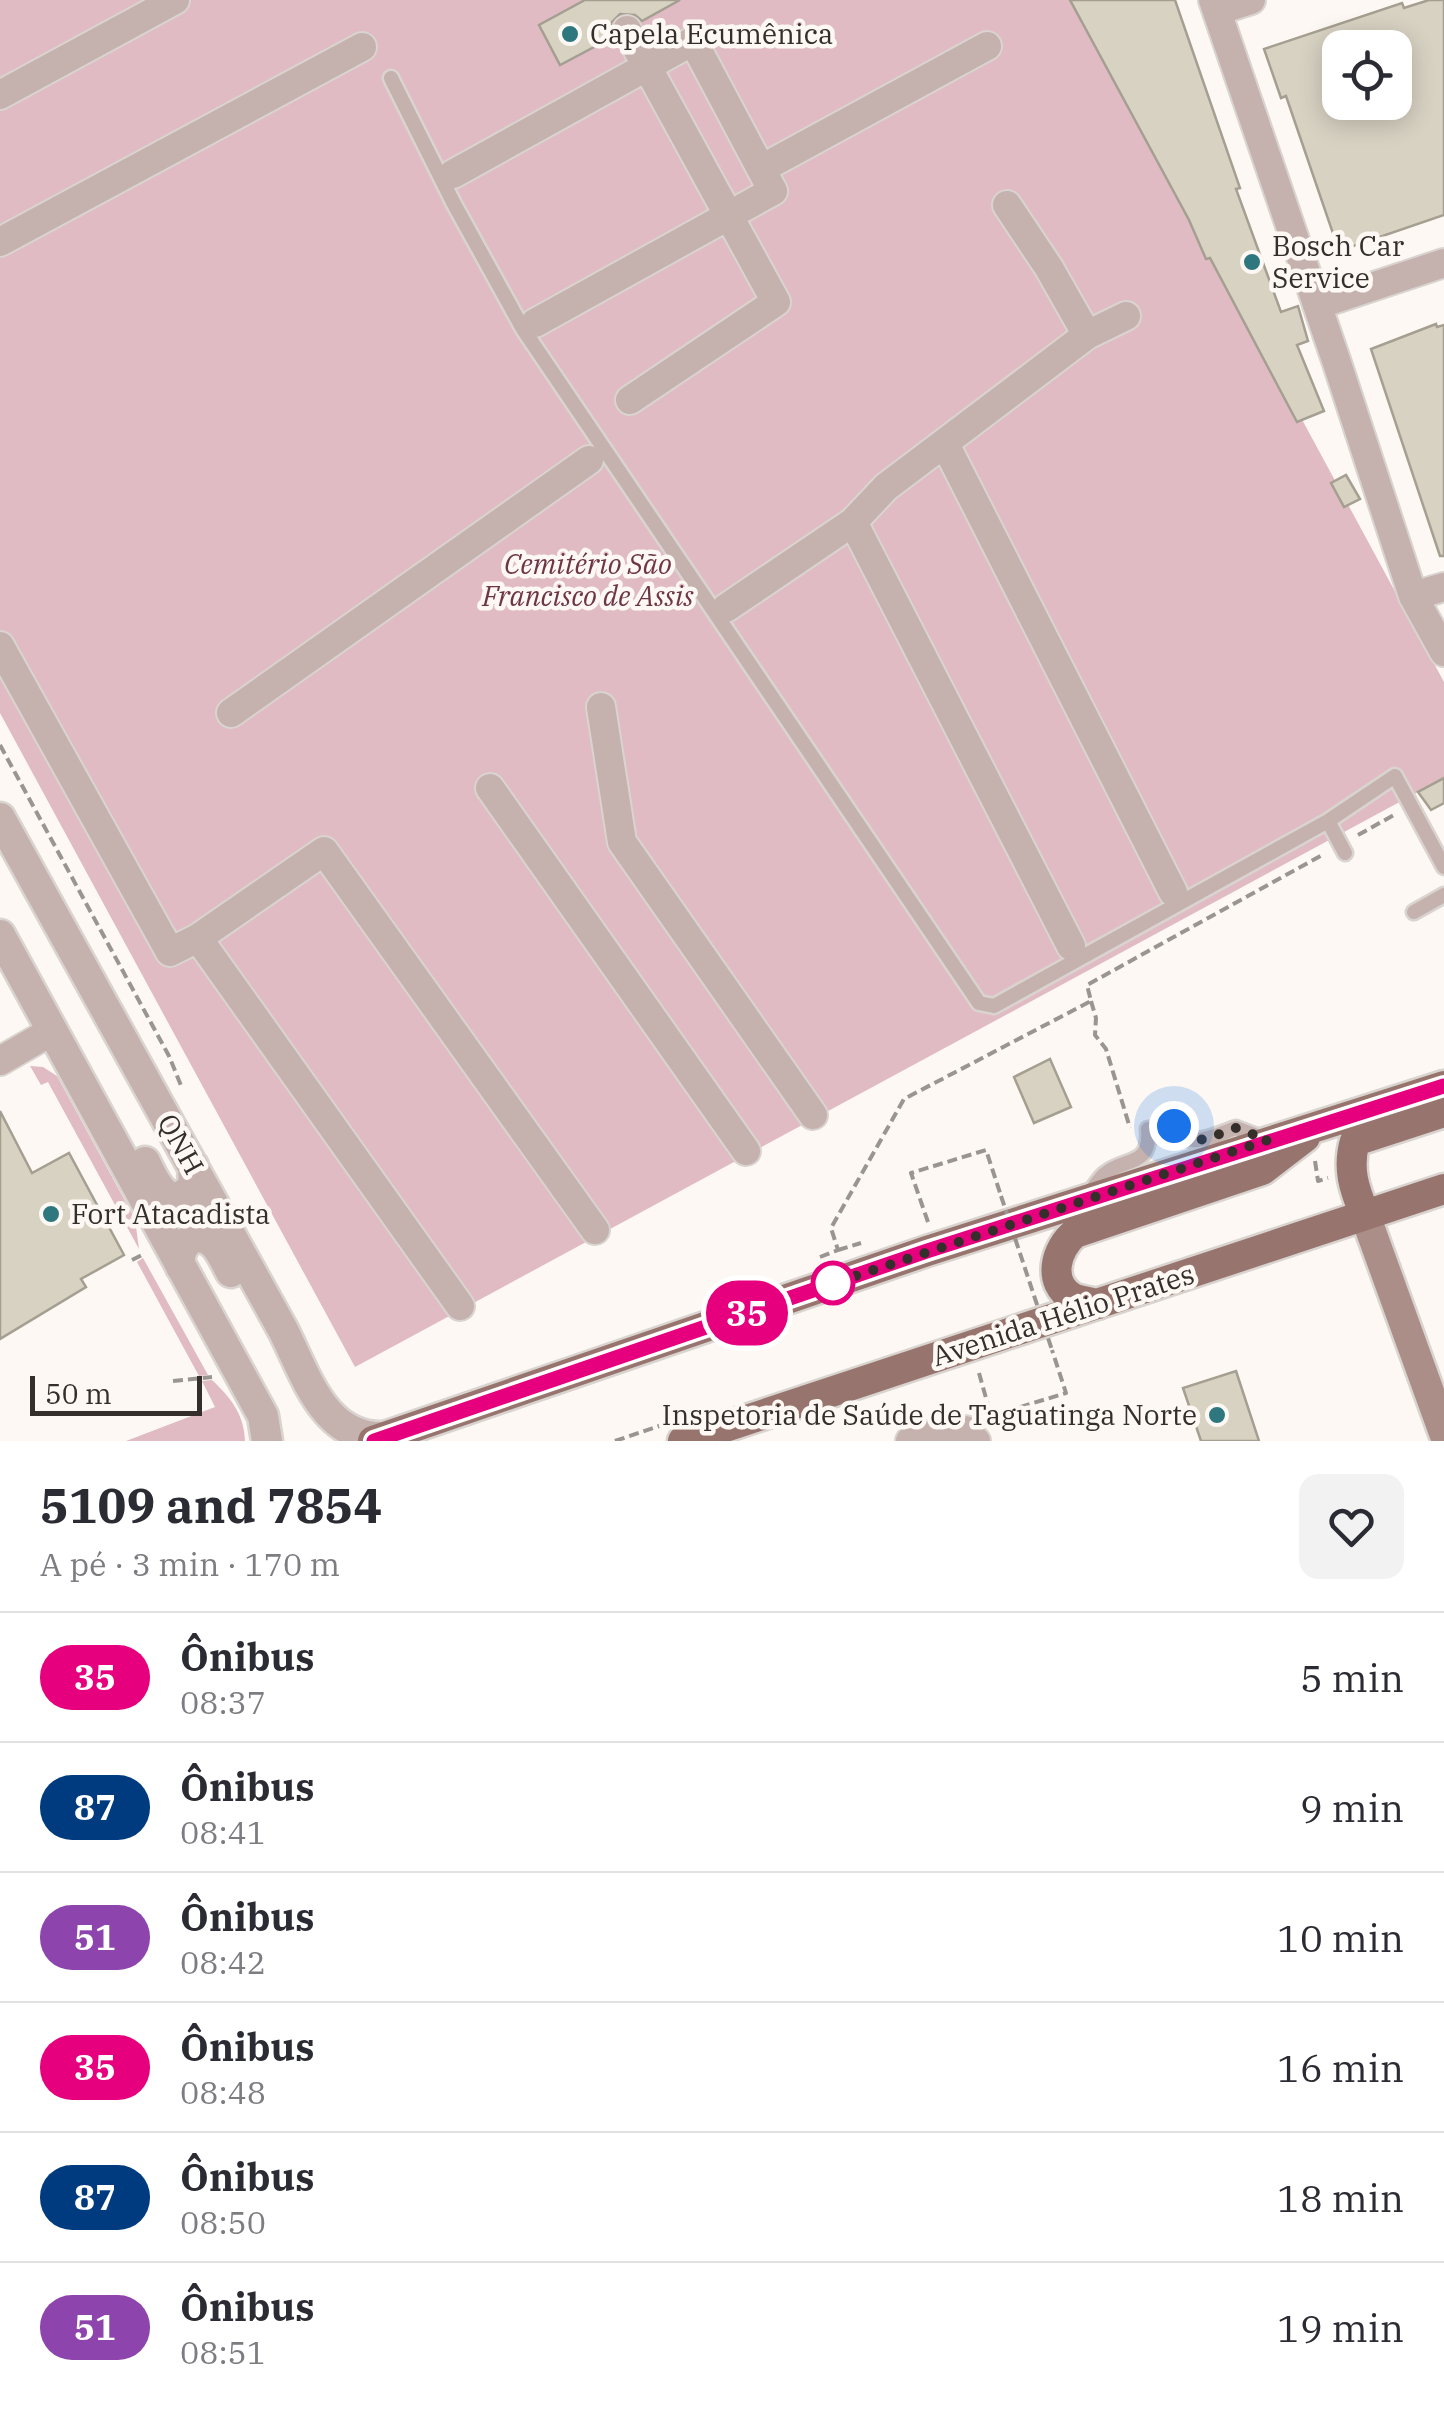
<!DOCTYPE html>
<html lang="pt">
<meta charset="utf-8">
<style>
:root{--surface:#fff;--page:#f2f2f3;--text:#2b2b33;--muted:#7c7c81;--line:#e1e1e2}
body{margin:0;font-family:"IBM Plex Serif",serif;background:var(--page);color:var(--text);height:100vh;display:flex;flex-direction:column;font-size:38px;white-space:nowrap}
*{box-sizing:border-box;margin:0}
p{font-size:32px;color:var(--muted)}
.icon{flex:none;width:55px;height:55px;fill:none;stroke:currentColor;stroke-width:2;stroke-linecap:round;stroke-linejoin:round}
.map{position:relative;height:1441px;overflow:hidden}
.side{display:flex;flex-direction:column;background:var(--surface);flex:1}
.side>*{flex:none}
.badge{padding:0 20px;border-radius:32px;font-size:35px;line-height:65px}
.buttons{position:absolute;left:1322px;top:30px;display:grid;gap:20px}
.buttons a{display:grid;place-items:center;width:90px;height:90px;border-radius:20px;background:var(--surface);box-shadow:0 5px 25px #0003;font-size:50px}
.scale{position:absolute;left:30px;bottom:25px;width:172px;box-sizing:border-box;padding-left:10px;border:5px solid #342f2b;border-top:0;font-size:28px;line-height:35px;white-space:nowrap;color:#342f2b;-webkit-text-stroke:8px #fdf8f3;paint-order:stroke}
.you{position:absolute;width:50px;height:50px;margin:-25px;border:8px solid #fff;border-radius:50%;background:#1a73e8;box-shadow:0 0 0 15px #1a73e833}
.map>.badge{position:absolute;translate:-50% -50%;box-shadow:0 0 0 5px #fff}
.round{display:grid;place-items:center;flex:none;width:105px;height:105px;border-radius:20px;background:var(--page)}
.summary{display:flex;align-items:center;justify-content:space-between;height:170px;padding:0 40px}
h1{font-size:48px;font-weight:700;line-height:75px}
ul{padding:0;list-style:none}
li{display:flex;align-items:center;gap:30px;height:130px;padding:0 40px;border-top:2px solid var(--line)}
li div{flex:1}
li b{display:block;font-size:38px}
li em{font-style:normal}
li .badge{min-width:110px;font-weight:700;text-align:center}
.map>svg:first-child{display:block}
.green{fill:#e0bbc3}
.building{fill:#d8d2c3;stroke:#a59f91;stroke-width:2.5;fill-rule:evenodd}
.lines{fill:none;stroke-linecap:round;stroke-linejoin:round}
.service-casing{stroke:#d9d4cf;stroke-width:19}
.minor-casing{stroke:#d9d4cf;stroke-width:32}
.tertiary-casing{stroke:#d9d4cf;stroke-width:35}
.secondary-casing{stroke:#d9d4cf;stroke-width:35}
.primary-casing{stroke:#d9d4cf;stroke-width:35}
.path{stroke:#9a9590;stroke-width:4;stroke-dasharray:10 5;stroke-linecap:butt}
.service{stroke:#c5b1ad;stroke-width:14}
.minor{stroke:#c5b1ad;stroke-width:28}
.tertiary{stroke:#c5b1ad;stroke-width:30}
.secondary{stroke:#ab8e88;stroke-width:30}
.primary{stroke:#97756e;stroke-width:30}
.path-bridge{stroke:#9a9590;stroke-width:4;stroke-dasharray:10 5;stroke-linecap:butt}
.line-casing{stroke:#fff;stroke-width:22}
.line{stroke:#e6007e;stroke-width:15}
.walk{stroke:#342f2b;stroke-width:10;stroke-dasharray:0 18}
.poi-dot{fill:#2e777e;stroke:#fdf8f3;stroke-width:4}
.stop-dot{fill:#fff;stroke:#e6007e;stroke-width:5}
.labels{text-anchor:middle;stroke-width:9;stroke-linejoin:round;paint-order:stroke}
.poi-label{font-size:28px;fill:#342f2b;stroke:#fdf8f3;text-anchor:start}
.park-label{font-size:28px;font-style:italic;fill:#6e3545;stroke:#fdf8f3}
.street-label{font-size:28px;fill:#342f2b;stroke:#fdf8f3}
</style>
<div class="map">
<svg width="1444" height="1441" viewBox="0 0 1444 1441">
<rect width="100%" height="100%" fill="#fdf8f3"/>
<!-- green -->
<path class="green" d="M0,0H1075L1444,682V778L355,1367L0,713Z
M30,1066L43,1067L57,1076L135,1219L139,1249L48,1082L41,1085Z
M143,1258L208,1375L199,1376L137,1262Z
M212,1380C231,1398 244,1414 245,1441H126L215,1407L202,1381Z"/>
<!-- building -->
<path class="building" d="M585,0H680L642,21L635,15L620,14L612,22L611,38L560,65L539,25Z
M1070,0H1175L1240,188L1236,189L1281,312L1298,306L1308,341L1297,345L1324,411L1297,422L1210,258L1206,259L1189,220Z
M1429,0H1444V215L1339,251L1286,96L1281,98L1264,49L1402,3L1404,8ZM1340,48H1395V102H1340Z
M1436,324L1437,327L1444,325V556H1440L1371,349Z
M1346,475L1360,499L1344,507L1331,483Z
M1444,778V803L1431,810L1418,792Z
M1050,1059L1071,1107L1034,1123L1014,1077Z
M0,1111L32,1173L69,1153L124,1255L81,1279L86,1287L0,1339Z
M1236,1371L1259,1441H1201L1183,1388Z"/>
<g class="lines">
<!-- service casing -->
<g class="service-casing">
<path id="service" d="M391,78L454,204L523,329L979,1003L994,1006L1328,821L1395,776L1444,867
M1328,821L1345,853
M1414,912L1444,895
M1173,1121C1183,1154 1213,1136 1236,1128L1262,1138
M1090,1193C1094,1187 1100,1177 1106,1173C1127,1157 1151,1167 1148,1129"/>
</g>
<!-- minor casing -->
<g class="minor-casing">
<path id="minor" d="M1213,0L1337,363L1413,596L1444,652
M1217,11L1251,0
M627,30L776,302L630,400
M0,95L175,0
M453,174L693,41L761,169
M1007,205L1049,268L1087,335
M0,242L362,47
M1317,305L1444,263
M535,323L773,191L761,169L987,46
M945,444L1173,892
M853,522L1071,946
M1413,596L1444,587
M726,608L853,522L886,487L1087,335L1126,316
M0,646L170,952L198,938L324,851L595,1230
M601,707L622,842L813,1115
M231,713L589,460
M490,788L746,1151
M198,938L460,1306
M0,1061L52,1031
M910,1441L949,1429L965,1430L976,1441"/>
</g>
<!-- tertiary casing -->
<g class="tertiary-casing">
<path id="tertiary" d="M0,818L283,1330C306,1375 324,1441 386,1437
M0,935L263,1416L267,1441
M145,1162C155,1183 168,1214 194,1186L193,1166
M181,1267C175,1247 195,1226 214,1244C221,1251 226,1263 231,1272"/>
</g>
<!-- secondary casing -->
<g class="secondary-casing">
<path id="secondary" d="M1365,1215L1444,1433"/>
</g>
<!-- primary casing -->
<g class="primary-casing">
<path id="primary" d="M1365,1215C1354,1189 1347,1168 1355,1141L1444,1112
M1098,1304C1090,1302 1080,1301 1073,1298C1046,1283 1056,1248 1075,1233L1262,1170L1305,1137
M373,1441L927,1251L1444,1086
M683,1441L1444,1189"/>
</g>
<!-- path -->
<path class="path" d="M0,745L169,1056L182,1088
M1358,835L1394,815
M1091,1001L1096,1018L1095,1035L1106,1049L1130,1128
M1315,1161L1318,1181L1328,1178
M928,1222L911,1173L986,1150L1001,1196
M838,1250L861,1243
M820,1257L838,1250L831,1228L904,1099L1091,1001L1087,985L1324,854
M132,1260L144,1254
M979,1373L991,1416L1066,1393L1052,1350
M173,1381L212,1377
M615,1441L662,1425"/>
<!-- service -->
<use href="#service" class="service"/>
<!-- minor -->
<use href="#minor" class="minor"/>
<!-- tertiary -->
<use href="#tertiary" class="tertiary"/>
<!-- secondary -->
<use href="#secondary" class="secondary"/>
<!-- primary -->
<use href="#primary" class="primary"/>
<!-- path-bridge -->
<path class="path-bridge" d="M1001,1196L1052,1350"/>
</g>
<g class="lines">
<!-- line casing -->
<g class="line-casing">
<path id="line" d="M374,1441L927,1251L1444,1086"/>
</g>
<!-- line -->
<use href="#line" class="line"/>
<!-- walk -->
<path class="walk" d="M833,1283L819,1288L1268,1140L1236,1128L1206,1139L1189,1141L1174,1126"/>
</g>
<!-- markers -->
<g class="poi-dot">
<circle cx="570" cy="34" r="10"/>
<circle cx="1252" cy="262" r="10"/>
<circle cx="51" cy="1214" r="10"/>
<circle cx="1217" cy="1415" r="10"/>
</g>
<circle class="stop-dot" cx="833" cy="1283" r="20"/>
<g class="labels">
<!-- poi labels -->
<g class="poi-label">
<text x="590" y="44">Capela Ecumênica</text>
<text x="1272" y="256">Bosch Car<tspan x="1272" dy="32">Service</tspan></text>
<text x="71" y="1224">Fort Atacadista</text>
<text x="1197" y="1425" text-anchor="end">Inspetoria de Saúde de Taguatinga Norte</text>
</g>
<!-- park labels -->
<g class="park-label">
<text x="588" y="574">Cemitério São<tspan x="588" dy="32">Francisco de Assis</tspan></text>
</g>
<!-- street labels -->
<g class="street-label">
<text transform="translate(181 1144) rotate(61)" y="10">QNH</text>
<text transform="translate(1063 1315) rotate(-18)" y="10">Avenida Hélio Prates</text>
</g>
</g>
</svg>
<div class="buttons">
<a><svg class="icon" aria-label="locate" viewBox="0 0 24 24"><circle cx="12" cy="12" r="6"/><path d="M12 2v4M12 18v4M2 12h4M18 12h4"/></svg></a>
</div>
<div class="scale">50 m</div>
<div class="you" style="left:1174px;top:1126px"></div>
<b class="badge" style="left:747px;top:1313px;background:#e6007e;color:#fff">35</b>
</div>
<section class="side">
<div class="summary"><div><h1>5109 and 7854</h1><p>A pé · 3 min · 170 m</p></div><a class="round"><svg class="icon" aria-label="heart" viewBox="0 0 24 24"><path d="M12 20l-8-8c-3-5 5-10 8-4 3-6 11-1 8 4z"/></svg></a></div>
<ul>
<li><span class="badge" style="background:#e6007e;color:#fff">35</span><div><b>Ônibus</b><p>08:37</p></div><em>5 min</em></li>
<li><span class="badge" style="background:#003b80;color:#fff">87</span><div><b>Ônibus</b><p>08:41</p></div><em>9 min</em></li>
<li><span class="badge" style="background:#8e44ad;color:#fff">51</span><div><b>Ônibus</b><p>08:42</p></div><em>10 min</em></li>
<li><span class="badge" style="background:#e6007e;color:#fff">35</span><div><b>Ônibus</b><p>08:48</p></div><em>16 min</em></li>
<li><span class="badge" style="background:#003b80;color:#fff">87</span><div><b>Ônibus</b><p>08:50</p></div><em>18 min</em></li>
<li><span class="badge" style="background:#8e44ad;color:#fff">51</span><div><b>Ônibus</b><p>08:51</p></div><em>19 min</em></li>
</ul>
</section>
